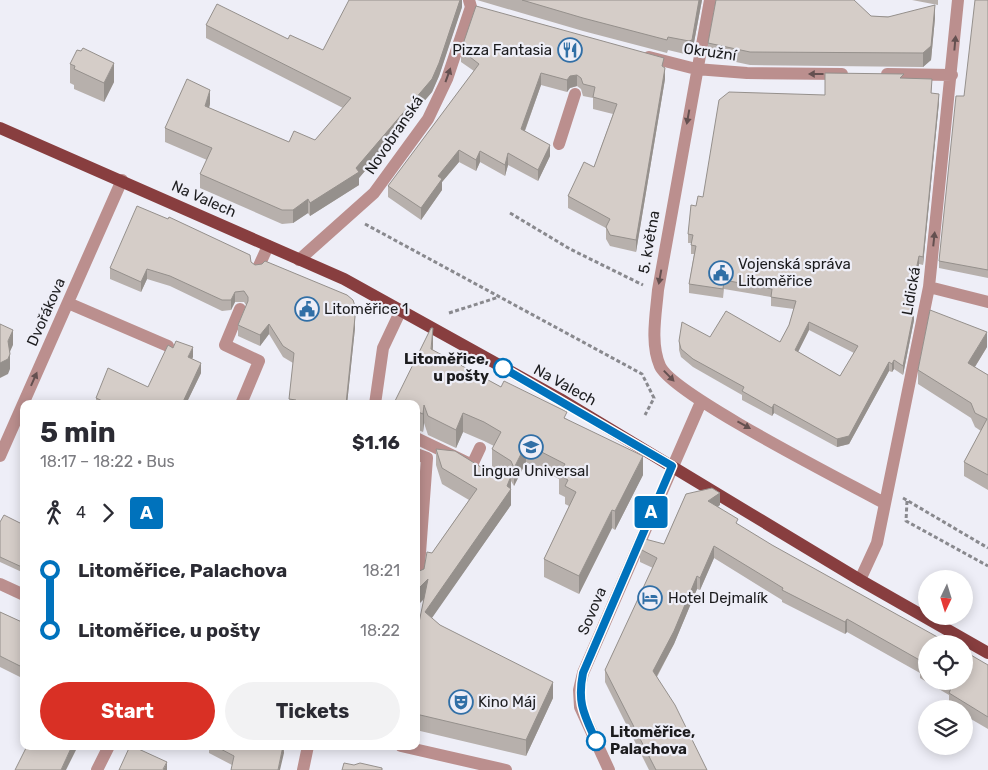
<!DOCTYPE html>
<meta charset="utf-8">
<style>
:root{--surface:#fff;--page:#f2f2f3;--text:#2b2b33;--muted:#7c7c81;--accent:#d93025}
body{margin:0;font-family:Rubik,sans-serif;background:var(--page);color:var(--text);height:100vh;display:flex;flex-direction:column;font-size:19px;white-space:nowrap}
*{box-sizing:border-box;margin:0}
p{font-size:16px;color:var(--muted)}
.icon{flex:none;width:28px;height:28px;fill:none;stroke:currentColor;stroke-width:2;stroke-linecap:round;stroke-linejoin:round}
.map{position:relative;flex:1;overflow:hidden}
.drawer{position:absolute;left:20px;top:400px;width:400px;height:350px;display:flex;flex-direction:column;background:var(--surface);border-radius:10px;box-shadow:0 2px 12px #0003}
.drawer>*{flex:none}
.badge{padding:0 10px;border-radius:4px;font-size:18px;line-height:32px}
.needle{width:32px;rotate:184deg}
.controls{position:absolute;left:918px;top:570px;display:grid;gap:10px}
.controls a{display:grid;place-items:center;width:55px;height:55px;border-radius:50%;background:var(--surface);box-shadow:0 2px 12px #0003;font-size:25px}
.map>.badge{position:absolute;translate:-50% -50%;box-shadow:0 0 0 2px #fff}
.legs{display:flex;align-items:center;gap:8px;height:55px;padding:0 20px;font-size:16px}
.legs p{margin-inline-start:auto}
.summary{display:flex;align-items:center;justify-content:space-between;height:85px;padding:0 20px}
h1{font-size:28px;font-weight:700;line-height:38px}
.primary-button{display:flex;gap:10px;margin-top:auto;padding:10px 20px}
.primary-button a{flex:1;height:58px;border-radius:30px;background:var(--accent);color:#fff;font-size:20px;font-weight:700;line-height:58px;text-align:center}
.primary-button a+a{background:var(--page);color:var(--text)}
ul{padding:0 20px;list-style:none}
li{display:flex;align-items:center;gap:18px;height:60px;font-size:19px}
li i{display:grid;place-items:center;width:8px;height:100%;margin:0 6px;background:currentColor}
li i::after{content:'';width:12px;height:12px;margin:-6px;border:4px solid;border-radius:50%;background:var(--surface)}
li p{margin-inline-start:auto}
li:first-child i{background:linear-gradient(#0000 50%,currentColor 0)}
li:last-child i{background:linear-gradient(currentColor 50%,#0000 0)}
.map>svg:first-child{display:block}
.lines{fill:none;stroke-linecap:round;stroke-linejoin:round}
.path{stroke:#89898e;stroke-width:3;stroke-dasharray:4 2.5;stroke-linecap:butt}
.minor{stroke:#bb8f8e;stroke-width:12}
.major{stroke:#883e3f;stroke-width:12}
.wall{fill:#b7b0ac;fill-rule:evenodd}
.shaded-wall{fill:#95908c}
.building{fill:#d5cdc8;stroke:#95908c;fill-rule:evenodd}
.oneway{fill:#645050}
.line-1-casing{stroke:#fff;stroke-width:11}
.line-1{stroke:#0072bc;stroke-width:8}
.stop-1-dot{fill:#fff;stroke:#0072bc;stroke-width:2.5}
.labels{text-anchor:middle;stroke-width:4.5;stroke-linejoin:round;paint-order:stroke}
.poi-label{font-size:15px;fill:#1c1c1e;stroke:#eeeef7;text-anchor:start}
.street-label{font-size:15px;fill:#1c1c1e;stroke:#eeeef7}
.stop-label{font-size:15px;font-weight:bold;fill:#1c1c1e;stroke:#eeeef7;text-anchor:end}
</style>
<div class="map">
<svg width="988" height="770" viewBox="0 0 988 770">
<rect width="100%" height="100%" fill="#eeeef7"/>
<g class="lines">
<!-- path -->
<path class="path" d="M510,213L570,249L643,285
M365,224L642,374L654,398L645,415
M449,313L499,297
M903,498L988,548
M907,501L906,521L988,566"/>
<!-- minor -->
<path class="minor" d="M710,0L658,290C656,314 650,343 660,366C673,395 846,482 884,503
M649,57L696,69L747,73L842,74
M887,74L952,75
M559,144L575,94
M299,260L374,193L428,119L447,79L471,7L469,0
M258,268L268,246
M929,287L988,302
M68,303L168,346
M240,309L225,345L259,361L241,404
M375,404L383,348L400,312
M416,438L472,465L480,448
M416,454L427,458L418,580
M0,456L122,180
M860,580L877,543L929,287L958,0
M0,584L24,595
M401,746L506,770
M97,770L109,746
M303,770L308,746
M609,770L580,707L579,690L583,673L701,402"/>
<!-- major -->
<path class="major" d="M0,128L344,279L560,399L860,580L988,653"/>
</g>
<!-- wall -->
<path class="wall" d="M462,0V7L439,76L432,92L359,178V185L310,216L308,213L293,223L282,224L200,188V174L207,160L165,142V128L210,104L209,108L289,142L315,140L343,108L206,38V25L288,39L323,50Z
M477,0H702L692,53L689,55L668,50L667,53L583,31Z
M912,0H938V5Z
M988,0V278L939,268V261L964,96Z
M871,16L935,18L931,60L923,67L750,65L708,56V43Z
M461,50L664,67L665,79L636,252L610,246L606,239V228L568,208V196L594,167L613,114L593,109V98L583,96L581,89L577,86L570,88L567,92L541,85L525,131L550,156L538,181L508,165L505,176L480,162L476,171L459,162L442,182V190L421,220L388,197V186L474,71L461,62Z
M70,64L114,82L104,102L74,89V85L70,83Z
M904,78L932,87L931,93L939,102L923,265L919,264L915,284L911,310L914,320L903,375L894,369L892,372L889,371L849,444L837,447L774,413L772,416L742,400V395L693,367L681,357L679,350V341L710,337L780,342L789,325L794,309L771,306V297L724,289L723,298L689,293V284L694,254H691V243H688V234L696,206L703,197L825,95ZM809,330L854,353L840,376L798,352Z
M251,262L255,265L355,306V328L347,404H289L293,363L283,357L269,334L260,346L238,336V325L246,305L244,302H235L231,310L222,311L170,286L147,279L141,292L110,279V268Z
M433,347L432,350L501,387L567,419L643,475L615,530L612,528L579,594L544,577V559L569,506L565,504V497L559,494V479L526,462L514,486L511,481V505L431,618L440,625L553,698L526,756L416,730V637L424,599L417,572L424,569L432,553L469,500L442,484L436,465V449L502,477H506L492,468V449L494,446L484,441L463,432L456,448L428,435L424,423L423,432L416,429V404H395V401Z
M987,347L975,367L988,375V490L964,476V462L981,431L975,427L971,418L918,384V370Z
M193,357L192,359L201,373L186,404H96V398L148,387Z
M686,494L720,505L718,506L738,525L926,644V681H964L988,665V729L964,715V709H954L949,706V695L920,678V673L847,632L845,634L782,602V600L714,558L700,590L697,589L674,644L657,677L707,770H649L605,682V670L653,568L640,562V549L664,544Z
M0,522L24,525V573L0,562Z
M0,612L24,623V679L0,667Z
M209,746H284V753L232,765L209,753Z"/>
<!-- shaded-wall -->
<path class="shaded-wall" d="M460,0H462V7L439,76L432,92L359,178V185L310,216V203L356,168Z
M699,0H702L692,53L689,55V41Z
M935,5V18L931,60L923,67V53Z
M114,63V82L104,102V83Z
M665,68V79L636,252V240Z
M541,73V85L521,141V129Z
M577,75V86L570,88L567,92V80L570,76Z
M210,90V104L205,120V106Z
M939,94V102L923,265V257Z
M550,145V156L538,181V170Z
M459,150V162L442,182V190L421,220V208L438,176Z
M480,151V162L476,171V160Z
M508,153V165L505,176V165Z
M308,199V213L293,223V210Z
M919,256V264L915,284L910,318V310L915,275Z
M147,269V279L141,292V282Z
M235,292V302L231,310V300Z
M914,311V320L903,375V366Z
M355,317V328L347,404H346Z
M809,322V330L795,358V350Z
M269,324V334L260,346V335Z
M433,328V347L431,368V349Z
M13,330V345L8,356V341Z
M987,332V347L968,378V363Z
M193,347V357L188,367V357Z
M10,354V369L8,374L0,378V363Z
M894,360V369L892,372V364Z
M889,362V371L849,444L837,447V439Z
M201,363V373L186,404H182Z
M774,404V413L772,416V408Z
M424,405V423L423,432V414Z
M463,413V432L456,448V430Z
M526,444V462L514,486V468Z
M418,448V464L416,491V475Z
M643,456V475L615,530V511Z
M511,476V505L425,628V612L507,486Z
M720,493V505L708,513V501Z
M612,510V528L579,594V576Z
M714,546V558L700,590V578Z
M697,576V589L674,644L653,683V671Z
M428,579V595L416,607V591Z
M847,619V632L845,634V622Z
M553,682V698L526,756V740Z
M72,746H78L66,770H61Z
M283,746L284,753L280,770H278Z
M167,762V770H163Z"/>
<!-- building -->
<path class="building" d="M349,0H460L439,63L432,79L356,168L359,172L310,203L308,199L293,210H282L200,174L212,148L165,128L187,79L210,90L205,106L289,142L294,131L315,140L351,98L206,25L217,4L288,39L290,35L323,50Z
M522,0H699L692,40L689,41L668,37L667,40L583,18Z
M716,0H854L871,16L888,17L935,5L931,46L923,53L750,52L708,43Z
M975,0H988V270L939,261L956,96H964Z
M476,6L664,58L662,66L665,68L636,240L610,235L606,227L610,219L568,196L584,162L594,167L617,104L593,97L595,87L583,84L581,78L577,75L570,76L567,80L541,73L521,129L550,145L538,170L508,153L505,165L480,151L476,160L459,150L438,176L442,179L421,208L388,186L479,64L461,50Z
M83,48L114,63L104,83L74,69L75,66L70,64L77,50L81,51Z
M825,73L904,74L900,78L932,79L931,93L939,94L923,257L919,256L915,275L910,310L914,311L903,366L894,360L892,364L889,362L849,436L837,439L774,404L772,408L742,391L744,387L693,359L681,349L679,341L682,322L710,337L726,311L780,342L789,325L796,301L771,297L772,289L724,280L723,289L689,284L696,246L691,245L693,235L688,234L691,205L696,206L698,196L703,197L719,100L729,92L825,95ZM809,322L858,346L840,376L795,350Z
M137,206L168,219L169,217L250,255L251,262L255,265L262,264L265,261L347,295L353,300L355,306V317L346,404H296V400L289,399L294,353L283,346L269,324L260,335L238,325L248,301V297L244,291L235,292L231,300H222L170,276L147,269L141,282L110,268Z
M930,310L987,332L968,363L988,375V475L964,462L987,419L975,413L971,403L918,370Z
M0,324L13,330L8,341L10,354L8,359L0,363Z
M431,328H433L431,349L501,387L504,381L567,412L564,418L643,456L615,511L612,510L579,576L544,559L576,492L565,486L568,480L559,475L565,464L526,444L514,468L511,461L492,449L501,432L484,422L463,413L456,430L428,416L424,405L423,414L416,411V404H400L395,401Z
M176,341L193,347L188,357L201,363L182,404H109L96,398L108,368L148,387L168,345L173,348Z
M416,447L418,448L416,475Z
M436,449L455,451L484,469L485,467L502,477L511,476L507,486L511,489L425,612L440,625L553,682L526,740L416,714V637L428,579L416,591V572H417L424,569L427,552L432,553L477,489L442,468Z
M712,488L720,493L708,501L738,519L736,523L772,545L950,644H926V669L920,666L923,662L847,619L845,622L782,590L783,588L714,546L700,578L697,576L674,631L653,671L675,705L707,770H656L605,670L657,558L640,549L645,539L664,544L686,494Z
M4,515L24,525V568L0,557V522Z
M0,612L24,623V668L0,656Z
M964,651L988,665V717L949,693L953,684L947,681H964Z
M27,746H72L61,770H15Z
M130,746H132L167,762L163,769L165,770H119Z
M215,746H283L278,770H231L234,756Z
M344,763L354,765L360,763L382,768V770H342Z"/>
<!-- one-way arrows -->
<defs><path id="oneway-solid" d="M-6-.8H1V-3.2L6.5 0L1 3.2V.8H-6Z" transform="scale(1.25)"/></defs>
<g class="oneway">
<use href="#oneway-solid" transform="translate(955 43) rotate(-85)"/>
<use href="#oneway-solid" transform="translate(816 74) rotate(-180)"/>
<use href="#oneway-solid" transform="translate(448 75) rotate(-70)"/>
<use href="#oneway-solid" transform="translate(688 117) rotate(100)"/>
<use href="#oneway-solid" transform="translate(934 239) rotate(-84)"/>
<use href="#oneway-solid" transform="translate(660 277) rotate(100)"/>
<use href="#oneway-solid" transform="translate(669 376) rotate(46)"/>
<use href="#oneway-solid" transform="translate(34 379) rotate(-66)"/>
<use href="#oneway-solid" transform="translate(744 425) rotate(29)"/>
</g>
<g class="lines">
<!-- line-1 casing -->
<g class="line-1-casing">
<path id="line-1" d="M503,368L672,466L583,673C577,703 584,714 596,741"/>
</g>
<!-- line-1 -->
<use href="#line-1" class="line-1"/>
</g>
<!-- icons -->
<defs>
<g id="restaurant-ring" transform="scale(1.25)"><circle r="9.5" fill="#eeeef7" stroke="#316fa6" stroke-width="1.5"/><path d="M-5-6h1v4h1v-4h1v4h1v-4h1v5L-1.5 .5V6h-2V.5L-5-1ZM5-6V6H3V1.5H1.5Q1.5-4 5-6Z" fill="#316fa6"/></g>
<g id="civic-ring" transform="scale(1.25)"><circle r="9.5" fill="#eeeef7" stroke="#316fa6" stroke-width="1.5"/><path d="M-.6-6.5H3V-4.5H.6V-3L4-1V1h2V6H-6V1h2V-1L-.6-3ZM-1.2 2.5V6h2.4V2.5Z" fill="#316fa6"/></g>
<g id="school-ring" transform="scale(1.25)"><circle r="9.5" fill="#eeeef7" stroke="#316fa6" stroke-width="1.5"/><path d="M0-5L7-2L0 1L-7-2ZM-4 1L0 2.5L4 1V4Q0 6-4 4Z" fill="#316fa6"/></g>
<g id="hotel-ring" transform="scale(1.25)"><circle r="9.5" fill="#eeeef7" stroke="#316fa6" stroke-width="1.5"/><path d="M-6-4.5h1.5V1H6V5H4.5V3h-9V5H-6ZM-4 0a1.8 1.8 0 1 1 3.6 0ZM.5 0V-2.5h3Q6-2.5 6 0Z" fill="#316fa6"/></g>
<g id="theatre-ring" transform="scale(1.25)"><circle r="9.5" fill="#eeeef7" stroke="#316fa6" stroke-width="1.5"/><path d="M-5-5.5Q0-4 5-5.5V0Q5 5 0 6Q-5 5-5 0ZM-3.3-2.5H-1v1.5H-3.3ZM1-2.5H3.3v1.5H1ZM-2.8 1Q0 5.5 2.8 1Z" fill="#316fa6"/></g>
</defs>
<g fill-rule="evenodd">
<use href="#restaurant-ring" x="570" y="50"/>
<use href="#civic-ring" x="721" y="273"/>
<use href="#civic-ring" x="307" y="309"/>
<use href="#school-ring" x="531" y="447"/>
<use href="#hotel-ring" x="650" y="598"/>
<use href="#theatre-ring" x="461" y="702"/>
</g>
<!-- markers -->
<g class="stop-1-dot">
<circle cx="503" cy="368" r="9"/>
<circle cx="596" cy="741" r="9"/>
</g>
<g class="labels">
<!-- poi labels -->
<g class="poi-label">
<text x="552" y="55" text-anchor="end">Pizza Fantasia</text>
<text x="738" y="269">Vojenská správa<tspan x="738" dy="17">Litoměřice</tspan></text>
<text x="324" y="314">Litoměřice 1</text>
<text x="531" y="476" text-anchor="middle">Lingua Universal</text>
<text x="668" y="603">Hotel Dejmalík</text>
<text x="478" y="707">Kino Máj</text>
</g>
<!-- street labels -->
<g class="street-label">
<text transform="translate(710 52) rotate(8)" y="5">Okružní</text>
<text transform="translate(394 135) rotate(-56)" y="5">Novobranská</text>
<text transform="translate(204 199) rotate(24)" y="5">Na Valech</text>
<text transform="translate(649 242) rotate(-80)" y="5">5. května</text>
<text transform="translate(911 291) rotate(-80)" y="5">Lidická</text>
<text transform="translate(46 312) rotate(-66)" y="5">Dvořákova</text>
<text transform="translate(565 385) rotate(29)" y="5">Na Valech</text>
<text transform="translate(592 611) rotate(-67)" y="5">Sovova</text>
</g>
<!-- stop labels -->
<g class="stop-label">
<text x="489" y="364">Litoměřice,<tspan x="489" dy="17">u pošty</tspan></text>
<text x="610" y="737" text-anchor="start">Litoměřice,<tspan x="610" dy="17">Palachova</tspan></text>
</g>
</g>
</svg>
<div class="controls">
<a><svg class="needle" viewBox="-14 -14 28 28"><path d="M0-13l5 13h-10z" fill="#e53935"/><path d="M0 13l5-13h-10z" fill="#7c7c81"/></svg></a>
<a><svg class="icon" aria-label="locate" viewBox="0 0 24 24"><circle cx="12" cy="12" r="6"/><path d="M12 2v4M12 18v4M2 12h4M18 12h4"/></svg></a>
<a><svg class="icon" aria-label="layers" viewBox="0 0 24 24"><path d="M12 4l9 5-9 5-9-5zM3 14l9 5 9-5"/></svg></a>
</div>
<b class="badge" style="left:651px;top:512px;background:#0072bc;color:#fff">A</b>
<section class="drawer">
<div class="summary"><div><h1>5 min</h1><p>18:17 – 18:22 · Bus</p></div><b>$1.16</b></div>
<div class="legs"><svg class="icon" aria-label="walk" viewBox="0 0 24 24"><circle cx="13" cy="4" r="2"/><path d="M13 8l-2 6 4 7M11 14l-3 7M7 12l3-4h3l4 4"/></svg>4<svg class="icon" aria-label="forward" viewBox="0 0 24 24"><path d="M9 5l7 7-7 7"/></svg><b class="badge" style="background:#0072bc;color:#fff">A</b></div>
<ul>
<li><i style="color:#0072bc"></i><b>Litoměřice, Palachova</b><p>18:21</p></li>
<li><i style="color:#0072bc"></i><b>Litoměřice, u pošty</b><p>18:22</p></li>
</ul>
<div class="primary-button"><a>Start</a><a>Tickets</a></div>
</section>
</div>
